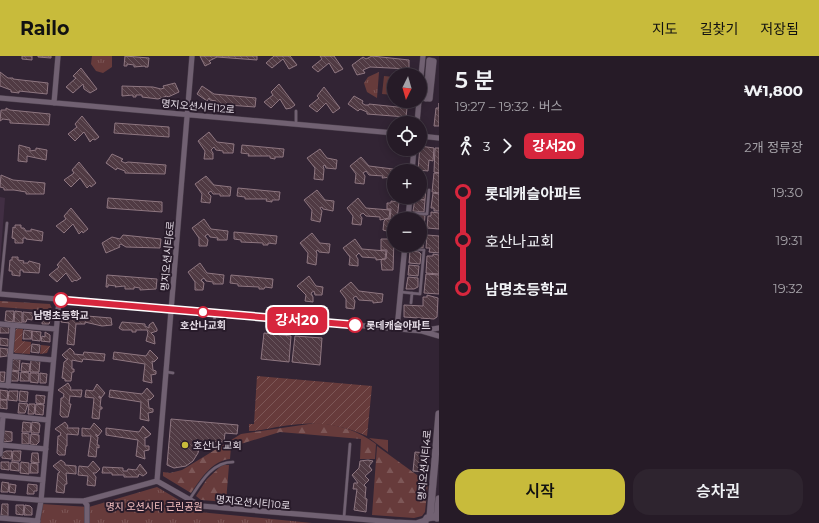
<!DOCTYPE html>
<html lang="ko">
<meta charset="utf-8">
<style>
:root{--surface:#261b27;--page:#2e242f;--text:#f1f3f6;--muted:#a4a1a7;--line:#423944;--accent:#c8bb3b}
body{margin:0;font-family:Montserrat,"Noto Sans KR",sans-serif;background:var(--page);color:var(--text);height:100vh;display:flex;flex-direction:column;font-size:15px;white-space:nowrap}
*{box-sizing:border-box;margin:0}
p{font-size:13px;color:var(--muted)}
.icon{flex:none;width:22px;height:22px;fill:none;stroke:currentColor;stroke-width:2;stroke-linecap:round;stroke-linejoin:round}
.map{position:relative;flex:1;overflow:hidden}
.sheet{display:flex;flex-direction:column;background:var(--surface);width:380px}
.sheet>*{flex:none}
.badge{padding:0 8px;border-radius:6px;font-size:14px;line-height:26px}
.needle{width:26px;rotate:185deg}
.buttons{position:absolute;left:387px;top:12px;display:grid;gap:8px}
.buttons a{display:grid;place-items:center;width:40px;height:40px;border-radius:50%;background:var(--surface);box-shadow:0 2px 10px #0003,0 0 0 1px var(--line);font-size:20px}
.map>.badge{position:absolute;translate:-50% -50%;box-shadow:0 0 0 2px #fff}
.legs{display:flex;align-items:center;gap:6px;height:44px;padding:0 16px;font-size:13px}
.legs p{margin-inline-start:auto}
.head{display:flex;align-items:center;justify-content:space-between;height:68px;padding:0 16px}
h1{font-size:22px;font-weight:600;line-height:30px}
.cta{display:flex;gap:8px;margin-top:auto;padding:8px 16px}
.cta a{flex:1;height:46px;border-radius:16px;background:var(--accent);color:#111;font-size:16px;font-weight:600;line-height:46px;text-align:center}
.cta a+a{background:var(--page);color:var(--text)}
ul{padding:0 16px;list-style:none}
li{display:flex;align-items:center;gap:14px;height:48px;font-size:15px}
li i{display:grid;place-items:center;width:6px;height:100%;margin:0 5px;background:currentColor}
li i::after{content:'';width:10px;height:10px;margin:-5px;border:3px solid;border-radius:50%;background:var(--surface)}
li p{margin-inline-start:auto}
li:first-child i{background:linear-gradient(#0000 50%,currentColor 0)}
li:last-child i{background:linear-gradient(currentColor 50%,#0000 0)}
header{display:flex;align-items:center;gap:24px;box-sizing:border-box;height:56px;padding:0 20px;background:var(--accent);color:#111}
header strong{font-size:19px}
nav{display:flex;gap:22px;margin-inline-start:auto;font-size:14px}
main{display:flex;flex:1;min-height:0}
.map>svg:first-child{display:block}
.built{fill:#412e43}
.grass{fill:#673b3b}
.forest{fill:url(#forest-firs)}
.park{fill:url(#park-tufts)}
.garden{fill:url(#garden-furrows)}
.building{fill:url(#building-back-hatch);stroke:#8f7781}
.lines{fill:none;stroke-linecap:round;stroke-linejoin:round}
.lane-casing{stroke:#4b3f4c;stroke-width:3.5}
.street-casing{stroke:#4b3f4c;stroke-width:6}
.secondary-casing{stroke:#4b3f4c;stroke-width:8}
.lane{stroke:#716172;stroke-width:2.5}
.street{stroke:#716172;stroke-width:5}
.secondary{stroke:#716172;stroke-width:7}
.line-1-casing{stroke:#fff;stroke-width:9}
.line-1{stroke:#d7263d;stroke-width:6}
.stop-1-dot{fill:#fff;stroke:#d7263d;stroke-width:2}
.poi-dot{fill:#c8bb3b;stroke:#281b2a;stroke-width:1.5}
.labels{text-anchor:middle;stroke-width:4;stroke-linejoin:round;paint-order:stroke}
.street-label{font-size:10px;fill:#e6dde7;stroke:#281b2a}
.stop-label{font-size:10px;font-weight:bold;fill:#e6dde7;stroke:#281b2a}
.poi-label{font-size:10px;fill:#e6dde7;stroke:#281b2a;text-anchor:start}
.park-label{font-size:10px;fill:#f5c0c0;stroke:#281b2a}
</style>
<header>
<strong>Railo</strong>
<nav><a>지도</a><a>길찾기</a><a>저장됨</a></nav>
</header>
<main>
<div class="map">
<svg width="439" height="467" viewBox="0 0 439 467">
<defs>
<pattern id="forest-firs" width="22" height="20" patternUnits="userSpaceOnUse"><rect width="22" height="20" fill="#673b3b"/><path d="M5 1l3.5 6h-7zM16 11l3.5 6h-7z" fill="#7d5757"/></pattern>
<pattern id="park-tufts" width="24" height="20" patternUnits="userSpaceOnUse"><rect width="24" height="20" fill="#673b3b"/><path d="M3 7l-1-3M5 7V3M7 7l1-3M15 17l-1-3M17 17v-4M19 17l1-3" fill="none" stroke="#7d5757"/></pattern>
<pattern id="garden-furrows" width="10" height="10" patternUnits="userSpaceOnUse"><rect width="10" height="10" fill="#673b3b"/><path d="M-1 1l2-2M0 10L10 0M9 11l2-2" fill="none" stroke="#7d5757"/></pattern>
<pattern id="building-back-hatch" width="6" height="6" patternUnits="userSpaceOnUse"><rect width="6" height="6" fill="#503a43"/><path d="M-1 5l2 2M0 0l6 6M5-1l2 2" fill="none" stroke="#69565e"/></pattern>
</defs>
<rect width="100%" height="100%" fill="#322434"/>
<!-- built -->
<path class="built" d="M0,141L5,142L0,208Z"/>
<!-- grass -->
<path class="grass" d="M384,20L394,21L393,39L382,38Z
M369,382L388,384V396Z"/>
<!-- forest -->
<path class="forest" d="M0,245L50,248L53,255L0,251Z
M316,367C338,368 359,375 376,388L375,403H360L361,383L280,376L231,391L230,403C211,405 201,423 191,437L163,420V416L170,417L182,414L241,378Z
M377,390L428,427L425,456L422,460L414,462L372,459Z
M222,409H229L226,446L201,444L196,440L207,423Z"/>
<!-- park -->
<path class="park" d="M92,0H112V11L103,17L96,15L91,8Z
M379,16L377,42L367,36L364,27L368,21Z
M157,431L199,456L312,467H37L42,448L89,451Z"/>
<!-- garden -->
<path class="garden" d="M17,272L23,273L22,285L31,286L30,298L15,297L12,293L14,275Z
M41,289L50,290L47,297L40,298Z
M257,320L372,330L367,380C336,367 316,365 283,370C271,372 260,375 249,375V368H254Z"/>
<!-- building -->
<path class="building" d="M22,0H32V4L22,3Z
M38,0H51V2L38,1Z
M125,0L149,2L148,11H145V10L134,11V9L127,8V10H124Z
M200,0H257V4L217,1L209,5L211,7L205,10Z
M274,0H290L297,9L289,13L283,3L272,12L266,7Z
M320,0H334L343,13L335,17L329,7L318,16L312,11L322,3Z
M372,0L409,4V13L370,11L363,14L365,17L357,19L352,9L363,1L366,3Z
M81,12L97,33L90,37L84,33L83,28L73,37L66,31L76,22L73,20Z
M0,16L8,22H13V23L48,27L47,38L19,35V37L11,36V34L0,30Z
M175,27L179,36L168,41L167,40L158,43L142,41V39H136V41H133V39L122,40V30L153,31L161,33L164,32L163,30Z
M279,28L295,49L291,52L286,53L280,43L271,52L264,46L273,39L271,36Z
M202,30L214,38L256,42L255,51L215,48L216,45L210,44L209,42L207,45L197,38Z
M324,31L340,52L333,57L326,47L317,56L309,50L319,42L317,40Z
M354,40L363,45L362,47L365,49H369V48L407,52L406,61L367,58V56L360,53L358,55L348,48Z
M439,47V70H434L436,52H439Z
M6,52L10,54L50,58L49,69L10,67V64L3,63L0,65L1,54H6Z
M82,60L99,81L95,84L93,83L90,86L84,76L75,85L68,78L77,71L75,68Z
M115,67L169,71V81L114,77Z
M209,76L217,86L234,88L233,97H223V95L216,94L214,91L211,94L213,97V103H204L205,95L198,85Z
M19,89L30,92V95L36,94V92L47,94L46,104L27,100V106L18,105Z
M242,89L284,93L283,101H275V103L270,102V100H248L249,98L241,97Z
M420,90L434,92L433,105L429,104L428,115L418,114Z
M435,92H439V117L434,116Z
M320,93L327,102L337,104L336,113L326,112L325,109L323,110L324,113L323,124L314,123L315,112L307,102Z
M112,98L123,103L121,105L125,107L128,106L166,109L165,118L125,117V115L117,112L116,114L106,107Z
M361,101L369,110L393,113L392,121L382,122L383,120L369,119L366,115L363,117L365,120L364,128L355,127L356,118L350,110Z
M79,106L96,127L91,131L90,129L87,132L80,122L71,131L64,124L74,117L72,114Z
M434,117H439V137L432,136Z
M1,119L13,124L45,127L44,138H26V136L14,134H4V132L0,131Z
M206,120L214,129L231,131L230,140H220V138H213L211,135L208,137L211,140L210,147L201,146L202,138L195,128Z
M238,132L280,136L279,144H272V146L266,145L267,143H245V141L237,140Z
M420,132H426L425,144L415,143V141H420Z
M317,134L325,144L334,145L333,155L323,153L322,151L320,152L322,155L320,166L311,164L312,154L304,144Z
M433,137L439,138V155H434V152H431Z
M108,142L162,146V156L107,152Z
M358,142L366,152L390,154L389,162L380,164V161L366,160L363,157L360,159L362,162L361,169L352,168L353,160L347,152Z
M415,143L425,144L424,156L413,155Z
M391,145L399,146L397,163H394V177L383,174L384,165L386,163H390L391,153H387V147H391Z
M71,152L88,173L83,177L82,175L79,178L73,168L64,177L56,170L66,163L64,160Z
M431,156L439,157V173L427,172L428,160H431Z
M413,158L425,159L424,172H420V163H413Z
M204,163L211,173L228,175L227,184H217L218,182L210,181L208,178L205,180L208,184L207,190H199V182L192,172Z
M15,169H21V172H24L26,175H31V173L43,176L42,185L26,183V182H23V187H15V183L12,182L13,171L15,172Z
M234,176L277,180L276,188L268,187V189H263V187L241,186V184L234,183Z
M312,177L320,187L330,188L329,197L319,196L318,194L316,195L317,198L316,209L307,207L308,197L300,187Z
M420,178L424,179L423,192L411,190L420,189Z
M123,179L161,183L160,192L126,191L121,188L119,189L120,191L106,197L102,187L112,181L120,183Z
M427,179L439,180V197L429,196L430,192H426Z
M355,183L362,193L386,195L385,203L376,204V202L362,201L359,197L356,200L358,203V210L349,209L350,201L343,192Z
M381,183H394L393,214H382L381,205L382,203H386L387,194H381Z
M410,195L419,196L421,198L420,208L409,207Z
M433,198L439,199V218L426,217L427,200H433Z
M12,201H18V204L24,205L23,207H28L29,205L40,208L39,217L23,216V214H20V220L12,219V215H9L10,204H12Z
M64,201L81,222L76,225L75,224L72,226L66,217L57,226L49,219L59,211L57,209Z
M200,207L207,217L224,219L223,228H213V226L206,225L204,222L201,224L204,227L203,234H195V226L188,216Z
M409,209L419,210L418,220L408,219Z
M426,218L439,219V238L424,237Z
M107,219L157,223L156,233L140,234V232L134,231V233H125V230L115,231L116,230L108,229V231H106Z
M231,219L273,223L272,232L265,231L264,233H259V231L238,230V228L230,227Z
M309,220L316,230L323,231L322,239H315L314,235L311,237L313,241V246L305,245L306,239L297,230Z
M408,221L418,222V231L414,233H406Z
M351,226L359,235L383,238L382,246L373,247V245L359,244L356,240L353,242L355,245L354,253L346,252V243L340,235Z
M427,239L438,242L437,261L434,263L404,261V249L423,250V241H427Z
M6,255H14L13,266L5,265Z
M15,255L22,256V267L14,266Z
M23,256L33,257L32,264L27,263L26,266H23Z
M43,257L52,258L49,268H42Z
M62,259L70,260V263H75V261L87,263V260L111,262L112,269L102,270L89,267L85,266V268H76L74,289L67,288L69,267L61,266Z
M122,266L145,268V270L149,272V269L153,266L157,273V275L151,277L154,280L155,288L146,285L148,277L147,274H136V276H132V274H122L119,272Z
M0,270H7L9,273V277H0Z
M24,274L32,275L31,283H23Z
M32,275L41,276L40,285L32,284Z
M45,276L50,279V286L41,285L42,280L45,281Z
M264,277L291,280L289,306L261,303Z
M295,280L322,282L320,309L292,306Z
M0,282L8,283V290L0,289Z
M32,288L40,289L39,297L31,296Z
M0,292L8,293L7,300L0,301Z
M70,292L74,296V298L83,299L84,296L105,298L104,305L83,303L82,306L72,304V313H74V316H72L71,325H65V323L62,322L64,306L68,303H66L62,299Z
M150,294L158,302L154,306L152,305L153,314L156,315V318L151,319L152,327L143,325L145,308L113,303L114,296L146,300Z
M15,303L20,304L19,315L11,314V306Z
M31,304H40L39,316H30Z
M22,307L30,308L29,316L21,315Z
M11,315L19,316L18,325H10Z
M0,316H5L4,326L0,325Z
M21,316L29,317V325H20Z
M30,317H39L38,327L30,326Z
M40,317L47,318L46,327H40Z
M68,327L71,332L70,334H82L81,341L70,340L69,348H71L68,361H62L60,359L61,342H63L64,338L58,334Z
M97,328L105,337L101,342L99,340V342H101L100,351H102V353H100L99,363L92,362L94,342L85,341L86,334L93,335Z
M147,332L154,340L150,344L148,343L149,352L153,353V356L148,357L149,365L140,363L141,346L109,341L110,334L142,338Z
M0,334L8,335L7,344L0,343Z
M9,335H18L17,345L8,344Z
M20,335L28,336L27,346L19,345Z
M36,339L45,340L44,348L36,347Z
M0,344H7V353L0,352Z
M19,347L28,348L25,357H18Z
M29,348H35L34,358H28Z
M36,348L44,349L43,359L35,358Z
M171,363L238,369L237,378L225,377L224,386L201,385L198,397L193,405L186,410L174,412L167,409Z
M23,366L31,367L30,376H22Z
M32,366L39,367L40,369L39,377H31Z
M65,366L68,370L67,372H79L78,379L67,378V390H66L65,399H59L57,397L58,380H60L61,377L55,373Z
M94,367L102,375L98,380L96,378V380L98,381L97,389H99V392L97,391L96,401L88,400L91,380H82V372L90,373Z
M143,370L151,378L146,382L145,381V390H149V394L144,395L145,403L136,400L138,384L106,379V372L139,376Z
M4,375L12,376V385L3,386Z
M22,377L29,378V388H22Z
M31,378L39,379V386L36,389L30,388Z
M6,395H12L11,403L2,402V397Z
M13,395H21L20,405H12Z
M415,396L427,397L426,416L413,415Z
M32,397H38L39,407L31,406Z
M61,404L65,407V409L76,410V418L66,417L67,428H65L64,437L56,436L58,417L60,416L53,410Z
M368,404L373,405L369,410L372,414L365,420L369,424L364,429L366,431L365,442L367,443L366,456L354,454L357,433H353L354,427H358L352,419L359,412L360,405Z
M93,405L100,413L96,417H93L96,421L95,430L87,429L88,420L78,419L79,410L88,411Z
M1,406H9V414L1,413Z
M11,406L19,407V415L10,414Z
M21,406L29,407V418L20,417Z
M31,407L38,408V417H30Z
M140,408L147,417L143,420L139,418L138,421H124V419H112V417H102L103,411L123,412V415H127L128,413L136,414Z
M2,426L9,427L8,436H1Z
M10,428L16,429L15,437L9,436Z
M28,428L37,429V435H34V438H27Z
M2,448H8V460L1,459Z
M16,449H24L23,459L16,458Z
M25,449L30,450L32,452V459H24Z"/>
<g class="lines">
<!-- lane casing -->
<g class="lane-casing">
<path id="lane" d="M296,68V55
M409,157L427,158L429,134
M401,236L420,238L424,194L405,192
M0,238L7,167
M411,247L412,237
M214,268L215,257
M167,316L173,317
M189,444C200,428 211,406 233,406
M344,461L350,388"/>
</g>
<!-- street casing -->
<g class="street-casing">
<path id="street" d="M420,30L423,0
M0,42L394,77
M420,42L430,43L434,5L429,4L426,43
M54,47L58,0
M417,67L419,45
M420,80L439,82
M412,115L414,93
M408,163L410,141
M0,238L422,275L439,280
M0,268L56,273
M397,273L405,189
M427,274L439,272
M10,300L53,304
M0,329L51,333
M8,330L13,269
M0,359L48,364
M1,389L46,393
M0,398L3,360
M0,420L43,424
M157,425L192,0
M0,441L38,444L84,445L157,425L201,450L394,466
M84,445L87,449V467
M0,462L38,465
M37,467L41,445L59,244
M397,467L394,466L416,467L425,464"/>
</g>
<!-- secondary casing -->
<g class="secondary-casing">
<path id="secondary" d="M430,461L439,358
M437,462L439,443
M424,467L427,462L434,461"/>
</g>
<!-- lane -->
<use href="#lane" class="lane"/>
<!-- street -->
<use href="#street" class="street"/>
<!-- secondary -->
<use href="#secondary" class="secondary"/>
</g>
<g class="lines">
<!-- line-1 casing -->
<g class="line-1-casing">
<path id="line-1" d="M61,244L355,269"/>
</g>
<!-- line-1 -->
<use href="#line-1" class="line-1"/>
</g>
<!-- markers -->
<g class="stop-1-dot">
<circle cx="61" cy="244" r="7"/>
<circle cx="203" cy="256" r="5"/>
<circle cx="355" cy="269" r="7"/>
</g>
<circle class="poi-dot" cx="185" cy="389" r="4"/>
<g class="labels">
<!-- street labels -->
<g class="street-label">
<text transform="translate(198 50) rotate(5)" y="4">명지오션시티12로</text>
<text transform="translate(167 200) rotate(-85)" y="4">명지오션시티6로</text>
<text transform="translate(424 409) rotate(-85)" y="4">명지오션시티4로</text>
<text transform="translate(253 446) rotate(5)" y="4">명지오션시티10로</text>
</g>
<!-- stop labels -->
<g class="stop-label">
<text x="61" y="263">남명초등학교</text>
<text x="203" y="273">호산나교회</text>
<text x="366" y="273" text-anchor="start">롯데캐슬아파트</text>
</g>
<!-- poi labels -->
<g class="poi-label">
<text x="193" y="393">호산나 교회</text>
</g>
<!-- park labels -->
<g class="park-label">
<text x="154" y="454">명지 오션시티 근린공원</text>
</g>
</g>
</svg>
<div class="buttons">
<a><svg class="needle" viewBox="-14 -14 28 28"><path d="M0-13l5 13h-10z" fill="#e53935"/><path d="M0 13l5-13h-10z" fill="#a4a1a7"/></svg></a>
<a><svg class="icon" aria-label="locate" viewBox="0 0 24 24"><circle cx="12" cy="12" r="6"/><path d="M12 2v4M12 18v4M2 12h4M18 12h4"/></svg></a>
<a>+</a>
<a>−</a>
</div>
<b class="badge" style="left:297px;top:264px;background:#d7263d;color:#fff">강서20</b>
</div>
<section class="sheet">
<div class="head"><div><h1>5 분</h1><p>19:27 – 19:32 · 버스</p></div><b>₩1,800</b></div>
<div class="legs"><svg class="icon" aria-label="walk" viewBox="0 0 24 24"><circle cx="13" cy="4" r="2"/><path d="M13 8l-2 6 4 7M11 14l-3 7M7 12l3-4h3l4 4"/></svg>3<svg class="icon" aria-label="forward" viewBox="0 0 24 24"><path d="M9 5l7 7-7 7"/></svg><b class="badge" style="background:#d7263d;color:#fff">강서20</b><p>2개 정류장</p></div>
<ul>
<li><i style="color:#d7263d"></i><b>롯데캐슬아파트</b><p>19:30</p></li>
<li><i style="color:#d7263d"></i><span>호산나교회</span><p>19:31</p></li>
<li><i style="color:#d7263d"></i><b>남명초등학교</b><p>19:32</p></li>
</ul>
<div class="cta"><a>시작</a><a>승차권</a></div>
</section>
</main>
